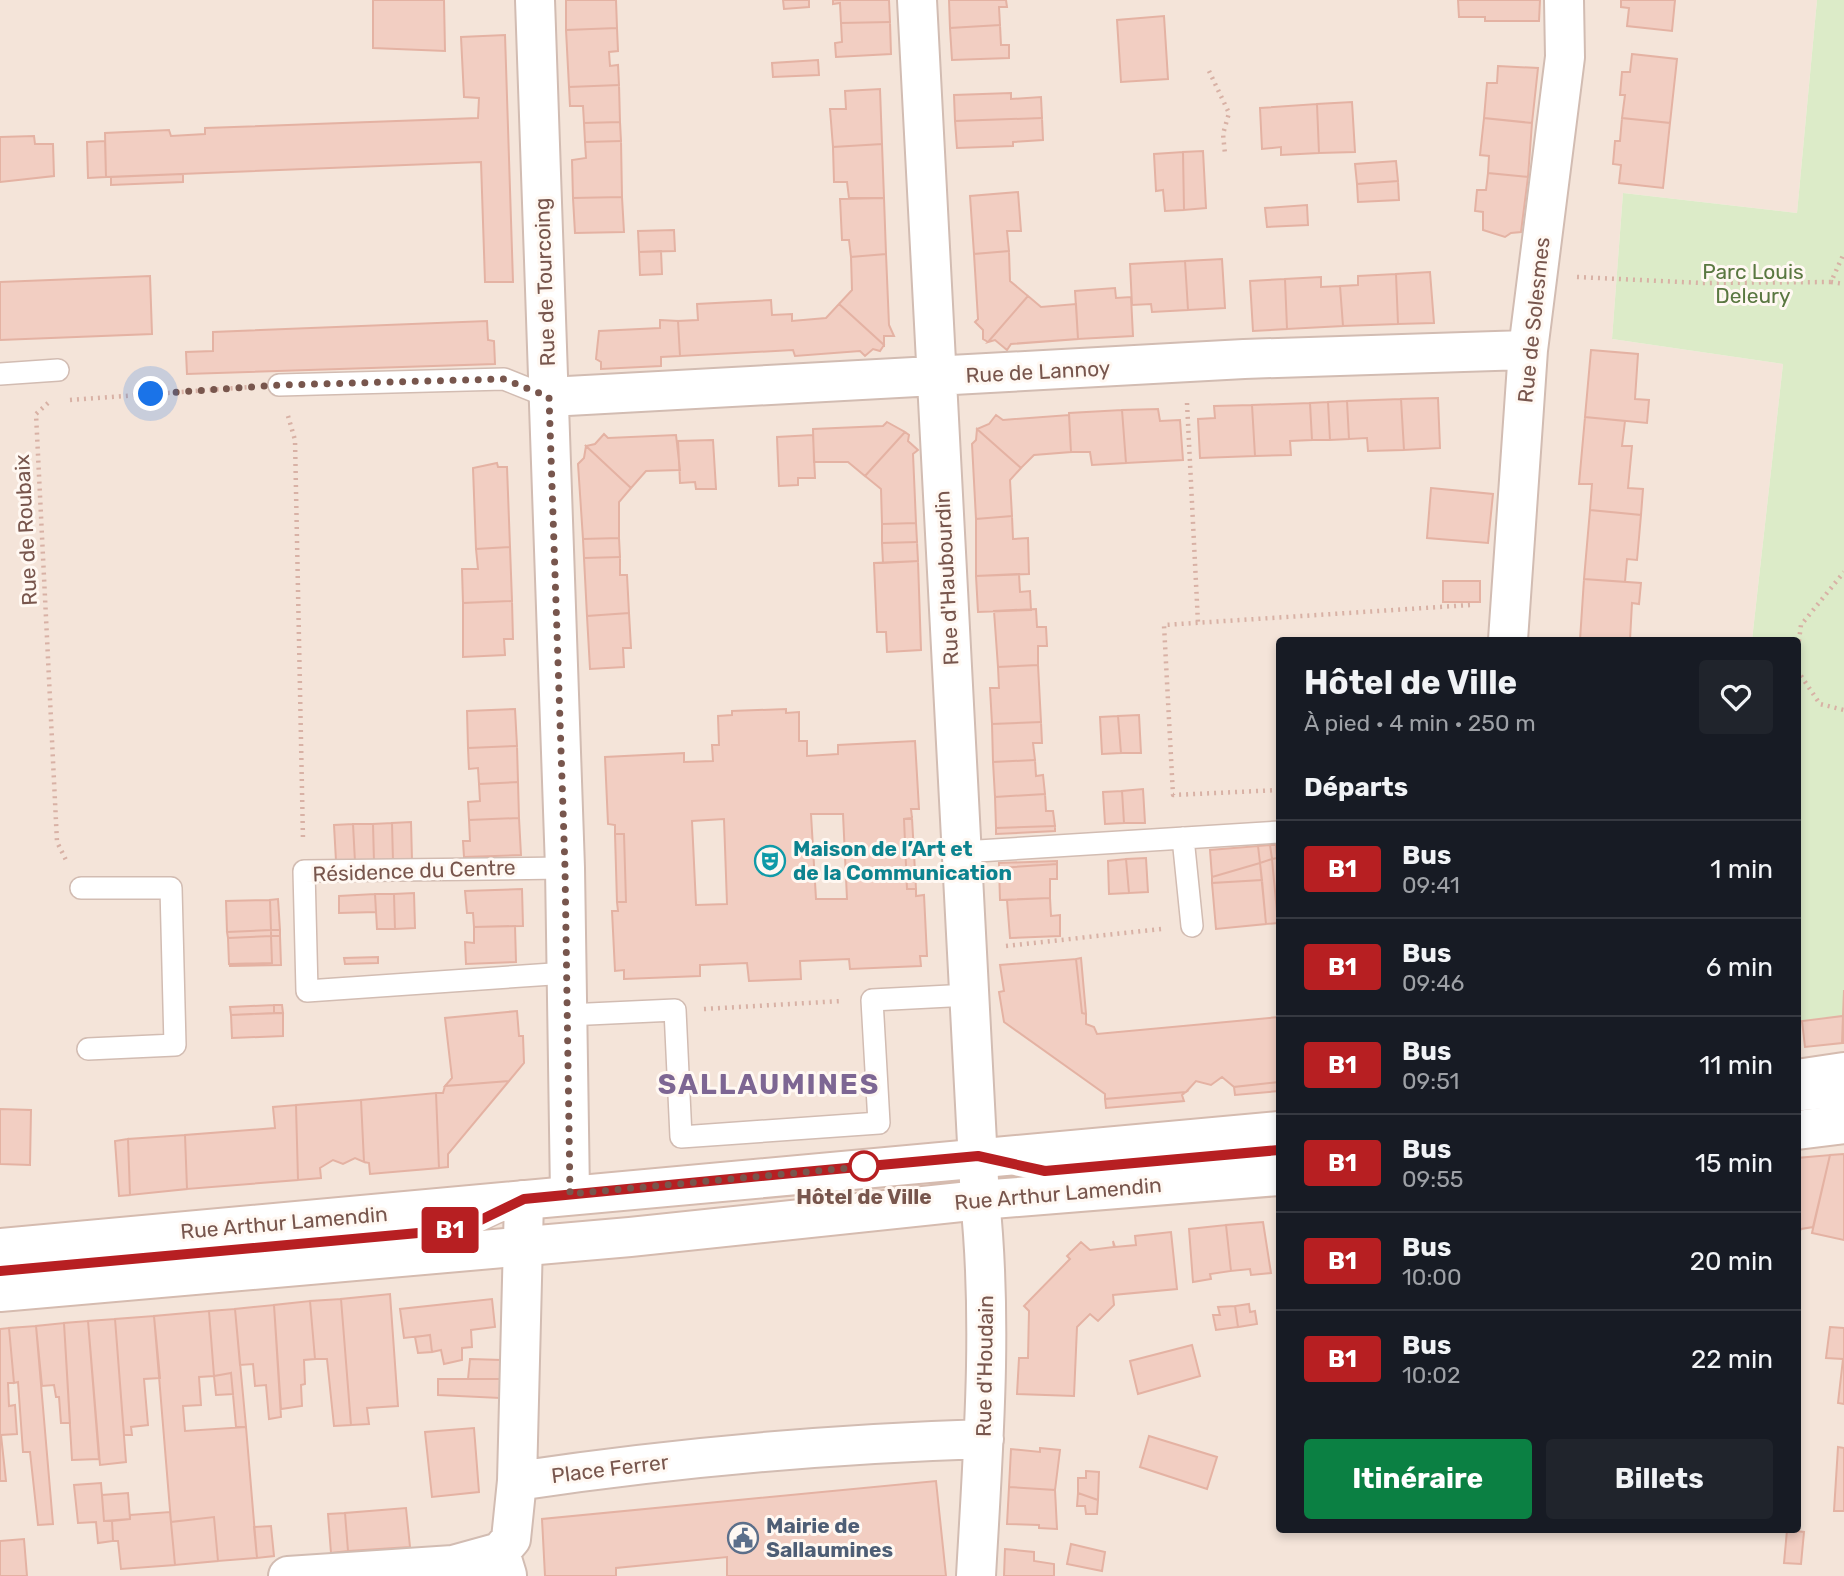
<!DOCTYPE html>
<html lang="fr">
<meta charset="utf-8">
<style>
:root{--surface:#171b24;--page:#20242c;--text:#f1f3f6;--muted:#9ea1a6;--line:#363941;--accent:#0b8043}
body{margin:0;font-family:Rubik,sans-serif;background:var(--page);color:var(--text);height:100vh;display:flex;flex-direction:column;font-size:26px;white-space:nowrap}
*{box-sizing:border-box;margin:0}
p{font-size:23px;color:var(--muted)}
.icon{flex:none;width:38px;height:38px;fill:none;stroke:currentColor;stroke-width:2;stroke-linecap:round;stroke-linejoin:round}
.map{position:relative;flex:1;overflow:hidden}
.sheet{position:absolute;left:1276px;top:637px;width:525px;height:896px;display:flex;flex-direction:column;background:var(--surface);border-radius:7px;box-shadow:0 4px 10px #0003}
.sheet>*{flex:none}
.badge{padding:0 14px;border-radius:5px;font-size:24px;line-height:46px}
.you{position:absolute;width:35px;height:35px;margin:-18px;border:5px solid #fff;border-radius:50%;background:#1a73e8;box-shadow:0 0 0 10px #1a73e833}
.map>.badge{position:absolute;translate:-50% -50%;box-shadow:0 0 0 4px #fff}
h2{padding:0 28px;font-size:26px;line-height:63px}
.round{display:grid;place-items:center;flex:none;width:74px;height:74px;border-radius:7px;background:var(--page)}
.headline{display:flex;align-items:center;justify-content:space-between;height:119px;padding:0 28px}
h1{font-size:33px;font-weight:700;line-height:52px}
.action{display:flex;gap:14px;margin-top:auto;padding:14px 28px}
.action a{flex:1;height:80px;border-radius:7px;background:var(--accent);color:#fff;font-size:28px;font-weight:700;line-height:80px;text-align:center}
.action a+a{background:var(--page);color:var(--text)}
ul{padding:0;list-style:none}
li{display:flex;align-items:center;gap:21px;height:98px;padding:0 28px;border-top:2px solid var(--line)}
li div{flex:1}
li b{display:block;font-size:26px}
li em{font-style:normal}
li .badge{min-width:77px;font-weight:700;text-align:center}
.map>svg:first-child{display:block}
.residential{fill:#f4e4d9}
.green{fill:#dcebc8}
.building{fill:#f2cec2;stroke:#e4b2a3;stroke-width:2;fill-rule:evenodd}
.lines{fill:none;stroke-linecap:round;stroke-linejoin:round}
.service-casing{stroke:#d2bcb2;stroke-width:24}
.minor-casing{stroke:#d2bcb2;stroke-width:42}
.secondary-casing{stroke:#d5bbaf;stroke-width:42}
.path{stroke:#d8b1a5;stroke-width:4.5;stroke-dasharray:2 5;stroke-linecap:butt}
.service{stroke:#fff;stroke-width:21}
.minor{stroke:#fff;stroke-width:38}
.secondary{stroke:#fff;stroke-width:38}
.line-casing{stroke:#fff;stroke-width:16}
.line{stroke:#b71f22;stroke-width:10}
.walk{stroke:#78564d;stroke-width:7;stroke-dasharray:0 12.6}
.stop-dot{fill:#fff;stroke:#b71f22;stroke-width:3.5}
.labels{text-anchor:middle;stroke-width:6;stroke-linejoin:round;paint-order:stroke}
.park-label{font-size:21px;fill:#5a7841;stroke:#fff8f2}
.street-label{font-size:21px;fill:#78564d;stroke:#fff8f2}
.culture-label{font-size:21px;font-weight:bold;fill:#0d838f;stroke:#fff8f2;text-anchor:start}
.stop-label{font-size:21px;font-weight:bold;fill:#78564d;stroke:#fff8f2}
.service-label{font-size:21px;font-weight:bold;fill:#4e5e75;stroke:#fff8f2;text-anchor:start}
.district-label{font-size:28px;font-weight:bold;letter-spacing:2px;fill:#7d6693;stroke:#fff8f2}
</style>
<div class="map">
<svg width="1844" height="1576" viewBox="0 0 1844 1576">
<rect width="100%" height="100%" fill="#fdf3eb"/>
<!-- residential -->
<path class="residential" d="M0,0H1817L1797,213L1623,193L1612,339L1783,364L1752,640H1279V1530H1797V757L1844,761V1576H0Z"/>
<!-- green -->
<path class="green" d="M1817,0H1844V990L1843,1016L1797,1021V640H1752L1783,364L1612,339L1623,193L1797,213Z"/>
<!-- building -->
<path class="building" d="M373,0H444L445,51L373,48Z
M566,0H616L617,28L566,30Z
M783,0H809V7L784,9Z
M833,0H889L890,22L841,23L840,3L833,4Z
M949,0H1006L1007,7H999L1000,25L950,28Z
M1458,0H1540L1539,21H1485V17H1459Z
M1621,0H1675L1672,31L1627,26L1629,8L1621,7Z
M1164,16L1168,79L1121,82L1117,20Z
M890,22L891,54L836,57L835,43L842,42L841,23Z
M1000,25L1001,45H1009V58L952,60L950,28Z
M617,28L618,51L609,52L610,66L618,65L619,85L569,87L566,30Z
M505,35L513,282H485L481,162L106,177L105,133L169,130L171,136L205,134V128L478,118L479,98L464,97L461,37Z
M1632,54L1677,59L1670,123L1622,118L1625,95H1620L1622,72H1630Z
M818,60L819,75L773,77L772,63Z
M1498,66L1538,68L1532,123L1484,118L1487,83H1497Z
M619,85L620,122L584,123L583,106H570L569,87Z
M880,89L882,144L833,147L830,109H846L845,91Z
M1011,93V99L1041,97L1042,118L955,121L954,95Z
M1352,102L1355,152L1319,153L1317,104Z
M1317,104L1319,153L1281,155V147L1262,149L1260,108Z
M1042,118L1043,140L1013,142V146L957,148L955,121Z
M1484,118L1532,123L1528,177L1488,173L1489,156L1480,155Z
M1622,118L1670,123L1663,188L1619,183L1621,165L1613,164L1615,141H1620Z
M620,122L621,141L585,142L584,123Z
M34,136L35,144H53L54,176L0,182V137Z
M105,141L106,177L88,178L87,142Z
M621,141L622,197L573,198L572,160L586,158L585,142Z
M882,144L884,198H849L847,182H834L833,147Z
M1203,151L1206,208L1184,210L1183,152Z
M1183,152L1184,210L1165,211L1163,190L1156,191L1154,154Z
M1396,161L1398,181L1357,184L1355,164Z
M1488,173L1528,177L1521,232L1511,233L1505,237L1483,230V212L1475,211L1477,190H1486Z
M183,174V182L111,185V177Z
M1398,181L1399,200L1358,202L1357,184Z
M1018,192L1021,231H1007L1009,251L974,254L970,196Z
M622,197L624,232L575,233L573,198Z
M884,198L886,254L851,257L849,240H842L840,199Z
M1307,205L1308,225L1267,227L1265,208Z
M674,230L675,251L639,252L638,231Z
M661,251L662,274L640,275L639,252Z
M1009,251L1010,281L1028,296L988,342L983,339V330L975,322L978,319L974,254Z
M886,254L889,325L894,336H884V345L839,304L852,290L851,257Z
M1222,259L1225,308L1188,310L1185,261Z
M1185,261L1188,310L1152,312L1151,304L1132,305L1130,264Z
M1430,272L1434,323L1398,324L1396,274Z
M1396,274L1398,324L1343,326L1340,286L1358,285V276Z
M150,276L152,334L0,340V282Z
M1321,277V287L1340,286L1343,326L1287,329L1285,279Z
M1285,279L1287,329L1253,331L1250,281Z
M1115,288L1116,298L1131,297L1133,336L1078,339L1075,291Z
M1028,296L1041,307L1076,304L1078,339L1011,344L1007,350L995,340L988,342Z
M771,300L772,315L792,314V321L826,318L839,304L884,345L880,351L873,349L865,356L860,351L795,356L793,350L680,356L678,321L698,320L697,304Z
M660,320L678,321L680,356L661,357V366L601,369V362L596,359L599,331L660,328Z
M487,321L488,340L494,341L495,364L187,374L186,352L213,351V332Z
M1591,350L1638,354L1635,399L1649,400L1647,423L1585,417Z
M1438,398L1440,448L1404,450L1401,399Z
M1401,399L1404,450L1368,451L1367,438L1349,439L1347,401Z
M1347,401L1349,439L1330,440L1328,402Z
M1328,402L1330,440H1312L1310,403Z
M1310,403L1312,440L1290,441L1291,455L1255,456L1252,405Z
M1252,405L1255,456L1200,458L1198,419L1215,418L1214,406Z
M1158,409L1160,421L1180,420L1183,460L1126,463L1122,410Z
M1122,410L1126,463L1092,465L1090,452H1071L1069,413Z
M996,415L1003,420L1069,415L1071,452L1034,455L1021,468L977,429L989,424Z
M1585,417L1625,421L1622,446H1632L1628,488L1643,489L1641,515L1590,510L1592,484H1579Z
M887,422L905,432L865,476L848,462H814L813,429L883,426Z
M977,429L1021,468L1010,480L1012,516L976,519L972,444L976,440Z
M905,432L909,435L908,441L918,450L913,454L916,523L882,524L881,489L865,476Z
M604,434L608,438L676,435L680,470L646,471L631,488L586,446L595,444Z
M813,435L815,478H798V485L779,486L777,437Z
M713,440L716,489H696L695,482L680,483L678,441Z
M586,446L631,488L619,502V538L583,539L578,464L584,458Z
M497,463L498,467H507L510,547L476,549L473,468Z
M1431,488L1493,494L1488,543L1427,538Z
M1590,510L1641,515L1637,560L1627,559L1625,582L1584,579Z
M1012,516L1013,539L1028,538L1029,574L976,576V519Z
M916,523L917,542L882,543V524Z
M619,538L620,557L584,558L583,539Z
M917,542L918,561L883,563L882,543Z
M510,547L512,601L463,603L462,569H478L476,549Z
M620,557V575H627L629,613L587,616L584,558Z
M918,561L921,650L887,652L886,632H877L874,563Z
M1019,574L1020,592L1030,591L1031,610L978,612L976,576Z
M1584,579L1641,583L1639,604L1632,603L1630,640H1580Z
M1443,581H1480V602H1443Z
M512,601L513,639H504L505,655L463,657V603Z
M1036,609L1037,627H1046L1047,646H1038V665L998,667L994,611Z
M629,613L631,648H623L624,667L590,669L587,616Z
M1038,665L1041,722L992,724L990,688H999L998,667Z
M515,709L517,746L468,748L467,711Z
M786,709V713L799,712V741H807V756L838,754V745L915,741L919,809H911L912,818L904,819L907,889H916V896L924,895L927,956H920L921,966L850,969L849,959L800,961L801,979L749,981L747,963L700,965V976L624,979V970L615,971L612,911H618L617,902H626L624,834H615V825L608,824L605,757L684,753V762L713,761L712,745H719L718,716L732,715V711ZM811,814H843L847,899H816ZM724,819L727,904L696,905L692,821Z
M1139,715L1141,753H1121L1118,716Z
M1118,716L1121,753L1102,754L1100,717Z
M1041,722L1042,743H1033L1035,760L993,762L992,724Z
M517,746L518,782L479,784L478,768L469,769L468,748Z
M1035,760L1036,776L1043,775L1045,794L995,797L993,762Z
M518,782L519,818L469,820L468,802L480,801L479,784Z
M1143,789L1145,823H1124L1122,791Z
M1122,791L1124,823L1105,824L1103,792Z
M1045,794L1046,811H1053L1055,826L996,828L995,797Z
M519,818L521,855L464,857L463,841H470L469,820Z
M912,818L916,889H907L904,819Z
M411,822L412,860L393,861L392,823Z
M392,823L393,861L374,862L373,824Z
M353,824H373L374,862H355Z
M353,824L355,862L336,861L334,825Z
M1055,826V831L996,834V828Z
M615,834H624L626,902H617Z
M1270,845L1272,859L1260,863L1258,846Z
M1270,845H1276L1277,858L1272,859Z
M1258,846L1260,863L1212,877L1210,850Z
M1146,858L1148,892L1129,893L1126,859Z
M1277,858L1279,882L1278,923L1272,859Z
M1126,859L1129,893L1109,894L1108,861Z
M1272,859L1278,923L1266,924L1260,863Z
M1057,861V864L999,868V863Z
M1260,863L1262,880L1212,883V877Z
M1057,864V879H1050V898L1000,900L999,868Z
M1262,880L1266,924L1216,929L1212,883Z
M522,889L523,926L474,927L473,913H467L465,891Z
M414,893L415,928L395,929L394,894Z
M375,894L376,912L339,913V896Z
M375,894H394L395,929H377Z
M1050,898L1051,916L1060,915V936L1010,938L1007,900Z
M278,899L280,930H271L270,900Z
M270,900L271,930L227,932L226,901Z
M515,926L516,962L466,964L465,942L474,943V927Z
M271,930H280V936H271Z
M271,930V936L228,938L227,932Z
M271,936H280L281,965L229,966L272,963Z
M271,936L272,963L229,964L228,938Z
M378,957V963L345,964L344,958Z
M1081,958L1086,1014L1082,1013L1076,959Z
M1076,959L1082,1013L1086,1014V1024L1094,1027L1097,1034L1279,1017V1082L1234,1087L1222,1077L1211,1085L1196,1081L1186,1092L1105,1099V1094L1004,1022L999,992L1004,991L1000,965Z
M1844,990V1043H1842L1843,1016Z
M274,1005H282L283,1013H274Z
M274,1005V1013L231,1015L230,1007Z
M517,1011L519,1036H523L524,1063L509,1081L445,1086L452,1078L445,1018Z
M283,1013V1036L232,1038L231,1015Z
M1843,1016L1842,1043L1805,1047L1802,1021Z
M509,1081L448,1154V1167L439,1168L436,1093H443L445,1086Z
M1279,1082V1091L1235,1095L1234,1087Z
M1186,1092L1182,1095L1184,1101L1106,1108L1105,1099Z
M436,1093L439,1168L370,1174L369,1163L364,1162L361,1100Z
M361,1100L364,1162L355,1158L343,1164L333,1160L320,1168L321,1178L298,1180L296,1105Z
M296,1105L298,1180L187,1189L185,1135L275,1128L273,1107Z
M0,1109L31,1110L30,1165L0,1164Z
M185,1135L187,1189L130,1195L128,1139Z
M128,1139L130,1195L119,1196L115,1141Z
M1844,1154V1240L1812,1233L1830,1155Z
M1830,1155L1813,1227L1801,1229L1797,1236V1158Z
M1263,1222L1271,1273L1251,1275L1250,1269L1231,1271L1226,1225Z
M1226,1225L1231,1271L1210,1274L1211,1279L1193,1282L1189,1229Z
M1171,1232L1177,1289L1113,1295L1114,1305L1098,1321L1090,1314L1077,1327L1074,1396L1017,1394L1019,1358H1028L1029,1311L1024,1306L1070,1259L1067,1256L1081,1242L1090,1250L1114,1247L1113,1241L1115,1247L1136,1245L1135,1236Z
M390,1294L398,1406L367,1408L369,1424L351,1425L341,1299Z
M341,1299L351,1425L334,1426L327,1359H315L310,1301Z
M492,1299L495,1327L471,1330L472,1347L462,1348V1360L444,1364L441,1350L432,1352L430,1335L404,1338L400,1309Z
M310,1301L315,1359L304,1360L305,1384L301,1385L302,1406L281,1409L274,1305Z
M1249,1304L1250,1312L1255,1311L1257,1324L1238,1327L1235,1306Z
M274,1305L281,1417L269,1419L266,1385L255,1386L253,1364L240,1365L235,1309Z
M1235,1306L1238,1327L1216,1330L1213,1315H1220L1218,1307Z
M235,1309L246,1427H236L231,1373L214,1376L209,1311Z
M209,1311L214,1376L199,1377L201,1405L183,1406L185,1431L246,1427L257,1558L218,1561L214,1517L171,1522L154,1316Z
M154,1316L160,1378L144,1379L148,1425L131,1427L132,1435H124L115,1319Z
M115,1319L126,1462L100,1465L88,1321Z
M88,1321L99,1459L72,1460L64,1323Z
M64,1323L70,1423H61L59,1397H56L54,1385L42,1386L36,1326Z
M36,1326L53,1524L38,1525L30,1452H23L18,1382L14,1383L9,1328Z
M1830,1327L1844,1328V1404L1838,1403L1843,1359L1826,1358Z
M9,1328L14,1383H8L9,1406L15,1405L17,1434L1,1435L6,1481H0V1329Z
M430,1335L432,1352L418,1353L415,1337Z
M1192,1345L1200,1376L1138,1394L1130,1361Z
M470,1359L501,1360L500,1379H468Z
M231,1373L233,1394L216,1395L214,1376Z
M438,1379H500V1398L438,1395Z
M474,1428L479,1492L432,1497L425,1432Z
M1149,1436L1217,1457L1207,1489L1140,1467Z
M1838,1447L1844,1448V1511H1834Z
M1040,1448L1060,1450L1055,1490L1009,1487L1011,1449L1040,1452Z
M1086,1471L1099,1472L1098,1500L1078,1493V1478H1086Z
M936,1481L946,1576H727V1557L616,1568V1576H545L542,1519Z
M101,1483L104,1521H112L113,1541L98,1543L96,1522L78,1523L74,1485Z
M1009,1487L1055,1490L1057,1529L1039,1528V1525L1007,1524Z
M128,1493L130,1519L104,1521L102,1495Z
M1078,1493L1098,1500L1097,1514H1086L1085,1506H1077Z
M406,1508L410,1547L348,1551L345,1513Z
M170,1512L175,1565L121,1569L118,1541H113L112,1521L130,1519V1515Z
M345,1513L348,1551L331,1553L328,1514Z
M214,1517L218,1561L175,1565L171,1522Z
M271,1526L274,1556L257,1558L254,1527Z
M1787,1530L1804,1532L1801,1564L1784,1563Z
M24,1539L27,1576H0V1541Z
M1071,1544L1105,1552L1102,1571L1067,1564Z
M1005,1549L1034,1552V1561L1054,1564V1576H1004Z"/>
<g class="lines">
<!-- service casing -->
<g class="service-casing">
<path id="service" d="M0,374L58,370
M279,385L504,379L549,397
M1183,838L1192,926
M962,852L1279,832
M565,868L304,871L307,991L567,973
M81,888H171L175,1045L88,1049
M567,1015L675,1010L681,1137L879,1123L872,1000L969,995
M1797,1100L1844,1096
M1017,1165L1045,1171L1246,1153
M0,1271L462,1229L500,1211"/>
</g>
<!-- minor casing -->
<g class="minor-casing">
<path id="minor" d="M535,0L565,868L570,1194
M917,0L980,1200C993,1325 983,1451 976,1576
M549,397L1244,359L1528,350
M1508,640L1528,350L1565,57L1564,0
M524,1200L517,1481C672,1458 828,1444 984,1439
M507,1575L500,1552L511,1539L517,1481
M288,1576L453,1565L500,1552"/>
</g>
<!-- secondary casing -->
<g class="secondary-casing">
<path id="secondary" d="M1797,1079L1844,1072
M1797,1130L1844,1124
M0,1248C426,1209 852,1166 1279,1131
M0,1292L630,1237L980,1200L1279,1176"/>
</g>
<!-- path -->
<path class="path" d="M1209,71L1229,113L1223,134L1225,154
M1577,277L1702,283L1831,282L1844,253
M1831,282L1844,284
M70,400L250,387
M48,403L36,414L57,842L67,862
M1187,403L1198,623
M288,416L295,440L303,840
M1797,655L1801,625L1844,572
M1797,670L1820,704L1844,710
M1279,790L1173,795L1164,625L1470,605
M1006,946L1161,929
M704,1009L842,1001"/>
<!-- service -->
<use href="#service" class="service"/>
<!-- minor -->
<use href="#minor" class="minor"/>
<!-- secondary -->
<use href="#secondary" class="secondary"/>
</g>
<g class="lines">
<!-- line casing -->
<g class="line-casing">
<path id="line" d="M0,1271L462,1229L524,1199L793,1173L978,1156L1045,1171L1279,1150"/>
</g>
<!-- line -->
<use href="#line" class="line"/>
<!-- walk -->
<path class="walk" d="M151,394L279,385L504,379L549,397L565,868L570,1194L870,1166H864"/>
</g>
<!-- icons -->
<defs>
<g id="theatre-ring" transform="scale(1.575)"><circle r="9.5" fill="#fff8f2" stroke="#0f9aa8" stroke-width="1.5"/><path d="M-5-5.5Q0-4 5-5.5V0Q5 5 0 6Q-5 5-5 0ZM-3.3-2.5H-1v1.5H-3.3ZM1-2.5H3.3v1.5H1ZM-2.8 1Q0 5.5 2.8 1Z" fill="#0f9aa8"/></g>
<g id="civic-ring" transform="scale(1.575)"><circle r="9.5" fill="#fff8f2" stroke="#5c6f8a" stroke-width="1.5"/><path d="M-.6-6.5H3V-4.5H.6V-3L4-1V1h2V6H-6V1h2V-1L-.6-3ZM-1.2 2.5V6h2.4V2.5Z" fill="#5c6f8a"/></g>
</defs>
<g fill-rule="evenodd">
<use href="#theatre-ring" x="770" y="861"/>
<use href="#civic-ring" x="743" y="1538"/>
</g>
<!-- markers -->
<circle class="stop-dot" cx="864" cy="1166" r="14"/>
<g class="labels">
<!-- park labels -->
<g class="park-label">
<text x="1753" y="279">Parc Louis<tspan x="1753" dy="24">Deleury</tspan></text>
</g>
<!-- street labels -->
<g class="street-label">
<text transform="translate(545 282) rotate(-92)" y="7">Rue de Tourcoing</text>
<text transform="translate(1534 320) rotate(-84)" y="7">Rue de Solesmes</text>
<text transform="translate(1038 372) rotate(-3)" y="7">Rue de Lannoy</text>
<text transform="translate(26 530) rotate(-93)" y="7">Rue de Roubaix</text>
<text transform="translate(947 578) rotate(-93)" y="7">Rue d'Haubourdin</text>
<text transform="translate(414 871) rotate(-2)" y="7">Résidence du Centre</text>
<text transform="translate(1058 1194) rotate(-5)" y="7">Rue Arthur Lamendin</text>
<text transform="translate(284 1223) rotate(-5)" y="7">Rue Arthur Lamendin</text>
<text transform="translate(985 1366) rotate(-89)" y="7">Rue d'Houdain</text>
<text transform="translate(610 1469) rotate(-7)" y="7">Place Ferrer</text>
</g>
<!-- culture labels -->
<g class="culture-label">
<text x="793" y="856">Maison de l’Art et<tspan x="793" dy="24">de la Communication</tspan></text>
</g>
<!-- stop labels -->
<g class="stop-label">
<text x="864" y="1204">Hôtel de Ville</text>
</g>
<!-- service labels -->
<g class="service-label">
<text x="766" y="1533">Mairie de<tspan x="766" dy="24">Sallaumines</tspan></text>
</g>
<!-- district labels -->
<g class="district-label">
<text x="769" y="1094">SALLAUMINES</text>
</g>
</g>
</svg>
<div class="you" style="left:151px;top:394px"></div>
<b class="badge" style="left:450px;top:1230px;background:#b71f22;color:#fff">B1</b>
<section class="sheet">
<div class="headline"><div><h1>Hôtel de Ville</h1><p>À pied · 4 min · 250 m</p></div><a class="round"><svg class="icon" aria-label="heart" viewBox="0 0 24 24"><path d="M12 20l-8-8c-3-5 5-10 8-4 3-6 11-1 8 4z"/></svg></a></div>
<h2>Départs</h2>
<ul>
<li><span class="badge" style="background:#b71f22;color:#fff">B1</span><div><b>Bus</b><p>09:41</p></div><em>1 min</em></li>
<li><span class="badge" style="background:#b71f22;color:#fff">B1</span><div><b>Bus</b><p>09:46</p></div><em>6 min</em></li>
<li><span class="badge" style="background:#b71f22;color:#fff">B1</span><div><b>Bus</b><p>09:51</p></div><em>11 min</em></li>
<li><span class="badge" style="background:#b71f22;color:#fff">B1</span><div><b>Bus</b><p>09:55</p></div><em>15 min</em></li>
<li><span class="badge" style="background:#b71f22;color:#fff">B1</span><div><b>Bus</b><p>10:00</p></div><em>20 min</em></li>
<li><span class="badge" style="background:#b71f22;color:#fff">B1</span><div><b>Bus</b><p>10:02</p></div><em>22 min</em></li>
</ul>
<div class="action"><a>Itinéraire</a><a>Billets</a></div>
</section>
</div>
